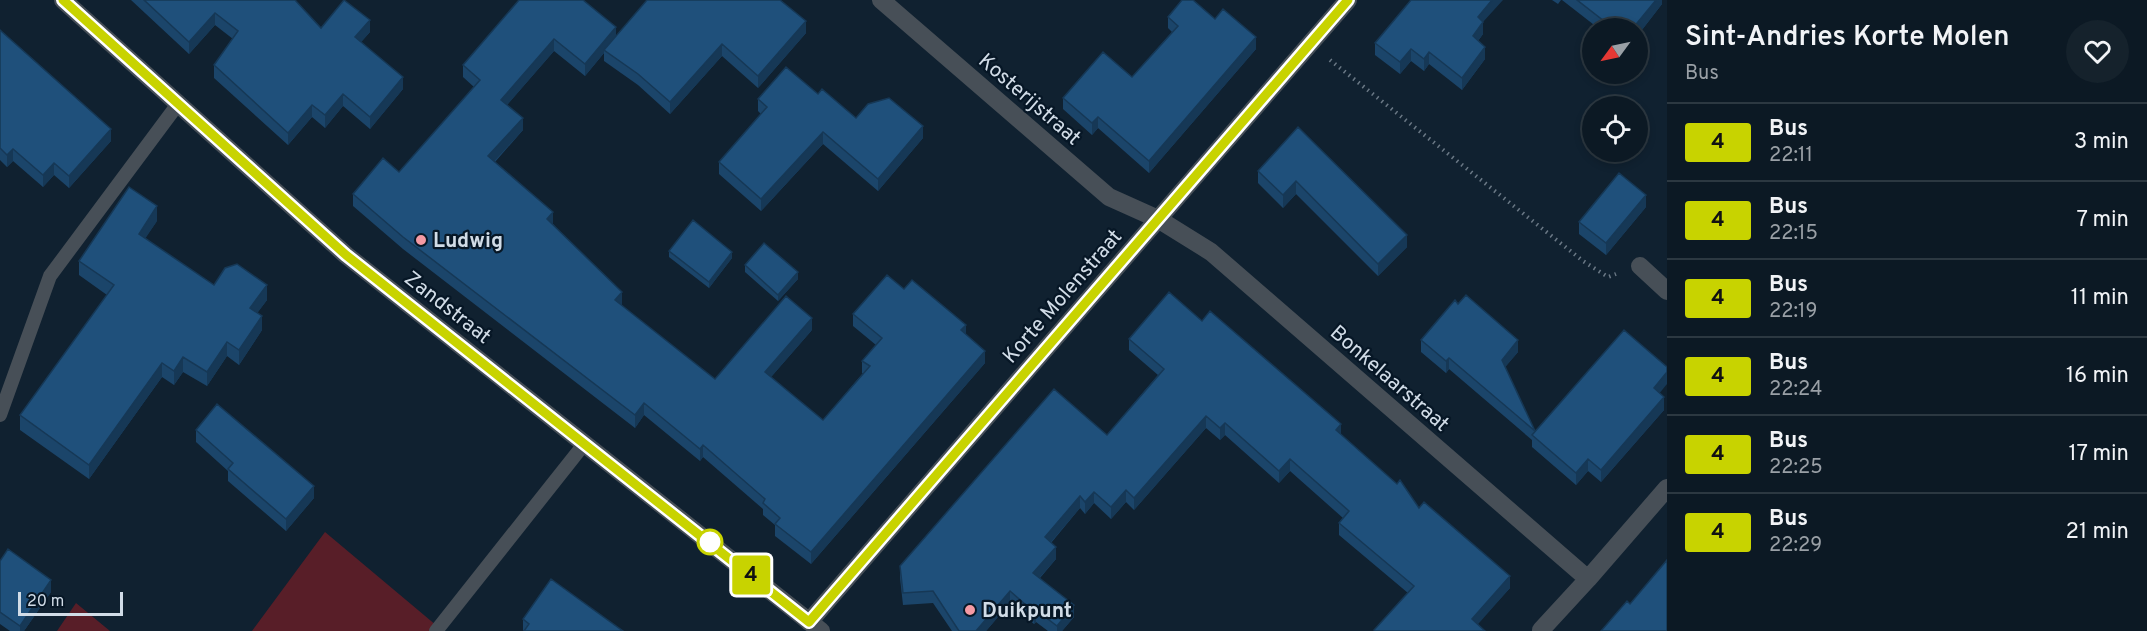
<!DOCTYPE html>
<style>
:root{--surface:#0c1924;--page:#15222c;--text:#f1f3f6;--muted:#9aa0a6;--line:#2c3841}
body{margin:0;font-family:Overpass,sans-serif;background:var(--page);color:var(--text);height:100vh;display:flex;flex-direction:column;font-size:22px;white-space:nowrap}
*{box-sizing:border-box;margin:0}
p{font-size:20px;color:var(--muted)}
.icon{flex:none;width:33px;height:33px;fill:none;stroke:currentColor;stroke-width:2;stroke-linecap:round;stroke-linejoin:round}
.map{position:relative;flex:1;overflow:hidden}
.side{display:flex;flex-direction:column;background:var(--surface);width:480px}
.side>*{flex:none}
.badge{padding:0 12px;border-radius:4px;font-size:21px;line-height:39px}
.needle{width:39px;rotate:237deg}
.buttons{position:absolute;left:1582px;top:18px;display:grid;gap:12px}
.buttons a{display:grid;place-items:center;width:66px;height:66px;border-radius:50%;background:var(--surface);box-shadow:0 3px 9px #0003,0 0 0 2px var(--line);font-size:30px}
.scale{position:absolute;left:18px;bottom:15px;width:105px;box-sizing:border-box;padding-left:6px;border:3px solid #d1dce7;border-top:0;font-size:16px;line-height:21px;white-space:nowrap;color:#d1dce7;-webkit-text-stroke:4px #071726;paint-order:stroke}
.map>.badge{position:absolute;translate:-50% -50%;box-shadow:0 0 0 3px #fff}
.round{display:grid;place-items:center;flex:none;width:63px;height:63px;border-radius:32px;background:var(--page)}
.headline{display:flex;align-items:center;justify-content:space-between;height:102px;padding:0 18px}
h1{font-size:28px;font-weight:600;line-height:45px}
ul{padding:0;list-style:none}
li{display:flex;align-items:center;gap:18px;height:78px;padding:0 18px;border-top:2px solid var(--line)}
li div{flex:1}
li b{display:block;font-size:22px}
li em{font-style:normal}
li .badge{min-width:66px;font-weight:700;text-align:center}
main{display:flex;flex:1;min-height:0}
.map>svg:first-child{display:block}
.grass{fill:#581e28}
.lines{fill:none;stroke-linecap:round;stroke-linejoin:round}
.path{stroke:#6a7885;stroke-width:4;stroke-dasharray:1.5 4.5;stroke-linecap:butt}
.service{stroke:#474f57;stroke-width:14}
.minor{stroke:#474f57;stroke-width:18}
.wall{fill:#1b456a}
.shaded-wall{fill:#163856}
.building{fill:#1f507b;stroke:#163856;stroke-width:1.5}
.line-casing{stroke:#fff;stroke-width:14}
.line{stroke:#c8d300;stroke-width:9}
.poi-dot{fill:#f49aa4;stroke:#071726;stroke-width:2}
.stop-dot{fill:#fff;stroke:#c8d300;stroke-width:3}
.labels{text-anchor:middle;stroke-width:4.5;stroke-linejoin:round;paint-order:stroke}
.street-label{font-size:21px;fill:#d1dce7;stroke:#071726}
.poi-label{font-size:21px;font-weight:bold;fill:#d1dce7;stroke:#071726;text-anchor:start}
</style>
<main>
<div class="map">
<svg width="1667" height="631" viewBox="0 0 1667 631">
<rect width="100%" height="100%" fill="#102130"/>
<!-- grass -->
<path class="grass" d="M325,532L443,631H252Z
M76,603L110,631H57Z"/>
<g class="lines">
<!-- path -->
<path class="path" d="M1330,60L1583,261L1608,277L1616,274"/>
<!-- service -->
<path class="service" d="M0,415L50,276L178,104
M436,631L585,443"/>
<!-- minor -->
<path class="minor" d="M63,0L346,255L821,631
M881,0L1109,197L1158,219L1211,252L1588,579L1667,488
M1640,266L1667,291
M809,622L1348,0
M1541,630L1588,579"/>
</g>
<!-- wall -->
<path class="wall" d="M131,0H295L321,28L370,32L361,42L403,89L370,129L343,106L325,128L312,117L288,145L214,78V65L233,39L215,25L189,54Z
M519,0L616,36L806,33L758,88L722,56L670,114L638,85L604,61V53L585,76L554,51L507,105L523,130L495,162L553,224L622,304L621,305L715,379L812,330L771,377L823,420L863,373H862V361L876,345L853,326V314L904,289L966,334L985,363L811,564L775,536V525L763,515V509L703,457L700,461L644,415L635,428L403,249L353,206V194L399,172L474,87L463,77V65Z
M1552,0H1561L1558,4Z
M1562,0H1662V4L1638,35V28H1598Z
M1168,17L1215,19L1256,49L1149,173L1098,128L1092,135L1063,109V98L1132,77L1172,32L1168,28Z
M1483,22V34L1478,41L1485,59L1462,90L1429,64L1424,71L1411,61L1400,74L1375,55V43Z
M0,30L111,141L69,188L54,175L43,187L13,161L7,167L0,160Z
M818,94L856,118L923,138L878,191L823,144L761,211L719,174V162L761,114L758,111V99Z
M1298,127L1407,247L1378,276L1296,194L1283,208L1258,183V171Z
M1646,207L1606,255L1579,234V222Z
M157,221L145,238L214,285L267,300L257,313L262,330L239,365L227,356L207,386L183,372L174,385L162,377L89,479L20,430V415L107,295L79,275V261Z
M669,251L732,258L709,288L669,257Z
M745,265L798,279L778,301L745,272Z
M1202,321L1341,435L1419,508L1510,588L1477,624L1485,631H1374L1408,593L1339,535V523L1343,518L1290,471L1279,483L1225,435L1220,440L1206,428L1134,510L1126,502L1111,519L1094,503L1085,514L1080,508L1051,543L1056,559L1040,578L1074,617L1062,631H1048L1036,622L1034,624L1010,603L986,631H952L933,603L903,605L900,578V566L1107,435L1158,375L1129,350V339Z
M1421,340L1518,352L1505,367L1535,431L1659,393L1664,410L1601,482L1588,471L1576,485L1532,447V440L1449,369L1446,373L1421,352Z
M196,430L314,498L286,531L228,481V471L196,442Z
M0,561L51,592L24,631H10L0,624Z
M523,619L623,631H524L523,630Z"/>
<!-- shaded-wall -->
<path class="shaded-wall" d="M1492,0H1503L1483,22V34L1473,48V36L1478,17Z
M1656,0H1662V4L1638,35V28H1633Z
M215,13V25L189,54V42Z
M370,20V32L355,49V37Z
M806,21V33L758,88V76Z
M616,27V39L604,50V53L585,76V64Z
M1256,37V49L1149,173V161Z
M554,39V51L501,112V100Z
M722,44V56L670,114V102Z
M1485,47V59L1462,90V78Z
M1411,49V61L1400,74V62Z
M1429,52V64L1424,71V59Z
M403,77V89L370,129V117Z
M343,94V106L325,128V115Z
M312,105V117L288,145V133Z
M1098,117V128L1092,135V123Z
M523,118V130L488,168V156Z
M923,126V138L878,191V179Z
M111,129V141L69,188V176Z
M823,132V144L761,211V199Z
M13,149V161L7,167V155Z
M54,163V175L43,187V175Z
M1296,181V194L1283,208V195Z
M1646,195V207L1606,255V243Z
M157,206V221L139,248V234Z
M553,212V224L547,219Z
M1407,235V247L1378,276V264Z
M732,252V258L709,288V282Z
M798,272V279L778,301V295Z
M267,285V300L250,323V308Z
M622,292V304L615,313V300Z
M262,316V330L239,365V350Z
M812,318V330L765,384V372Z
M966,325V337L961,330Z
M1518,340V352L1502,371V360Z
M227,342V356L207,386V372Z
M985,351V363L811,564V552Z
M183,357V372L174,385V371Z
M1449,358V369L1446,373V361Z
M162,363V377L89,479V465Z
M1667,372V384L1654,400V388Z
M1664,397V410L1601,482V470Z
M644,403V415L635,428V415Z
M1206,416V428L1134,510V498Z
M1225,423V435L1220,440V428Z
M1341,424V436L1336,430Z
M703,445V457L700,461V449Z
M1290,459V471L1279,483V471Z
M1588,459V471L1576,485V473Z
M314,486V498L286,531V519Z
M1126,490V502L1111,519V507Z
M1094,492V503L1085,514V502Z
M1080,496V508L1045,549V537Z
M1056,547V559L1033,585V573Z
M1510,576V588L1472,631V619Z
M51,580V592L24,631H20V626Z
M1010,591V603L986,631H976Z
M1074,605V617L1062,631H1057V626Z
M1036,610V622L1034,624V612Z"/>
<!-- building -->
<path class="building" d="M144,0H295L321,28L344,0L370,20L355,37L403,77L370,117L343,94L325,115L312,105L288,133L214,65L238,31L215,13L189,42Z
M519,0H583L616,27L585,64L554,39L501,100L523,118L488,156L553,212L547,219L622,292L615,300L715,379L786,296L812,318L765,372L823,420L870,366L862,361L882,338L853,314L887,275L904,289L912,280L966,325L961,330L985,351L811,552L775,524L780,518L763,503L765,499L703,445L700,449L644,403L635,415L403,237L353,194L383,158L399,172L480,80L463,65Z
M647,0H780L806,21L758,76L722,44L670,102L638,74L604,50Z
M1182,0H1193L1215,19L1223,9L1256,37L1149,161L1098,117L1092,123L1063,98L1103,52L1132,77L1178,26L1168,17Z
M1411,0H1492L1478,17L1483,22L1473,36L1485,47L1462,78L1429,52L1424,59L1411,49L1400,62L1375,43Z
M1577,0H1656L1633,28H1613Z
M0,30L111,129L69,176L54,163L43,175L13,149L7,155L0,148Z
M786,67L818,94L822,89L856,118L868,104L889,98L923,126L878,179L823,132L761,199L719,162L767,107L758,99Z
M1298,127L1407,235L1378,264L1296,181L1283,195L1258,171Z
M1619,173L1646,195L1606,243L1579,222Z
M129,187L157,206L139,234L214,285L225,268L237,264L267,285L250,308L262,316L239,350L227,342L207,372L183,357L174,371L162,363L89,465L20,415L114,285L79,261Z
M693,220L732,252L709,282L669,251Z
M764,243L798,272L778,295L745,265Z
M1169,292L1202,321L1210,311L1341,424L1336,430L1397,484L1400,480L1419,508L1424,502L1510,576L1472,619L1485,631H1375L1374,630L1414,586L1339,523L1349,511L1290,459L1279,471L1225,423L1220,428L1206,416L1134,498L1126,490L1111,507L1094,492L1085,502L1080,496L1045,537L1056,547L1033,573L1074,605L1057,626L1036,610L1034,612L1010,591L976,631H959L933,591L903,593L900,566L1054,389L1107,435L1164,369L1129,339Z
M1466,295L1518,340L1502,360L1535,431L1449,358L1446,361L1421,340L1455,300L1458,304Z
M1624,330L1667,367V372L1654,388L1664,397L1601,470L1588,459L1576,473L1532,435Z
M217,404L314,486L286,519L228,469L233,463L196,430Z
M8,549L51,580L20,626L0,612V561Z
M1667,560V631H1601L1627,601L1630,604Z
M551,579L623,631H524L529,624L523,619Z"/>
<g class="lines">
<!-- line casing -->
<g class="line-casing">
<path id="line" d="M63,0L346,255L809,622L1348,0"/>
</g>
<!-- line -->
<use href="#line" class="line"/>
</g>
<!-- markers -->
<g class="poi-dot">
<circle cx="421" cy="240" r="6"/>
<circle cx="970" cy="610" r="6"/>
</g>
<circle class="stop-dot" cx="710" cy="542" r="12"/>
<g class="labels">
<!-- street labels -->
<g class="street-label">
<text transform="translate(1030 99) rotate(41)" y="7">Kosterijstraat</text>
<text transform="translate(1062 296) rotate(-49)" y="7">Korte Molenstraat</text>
<text transform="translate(448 307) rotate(38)" y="7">Zandstraat</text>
<text transform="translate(1390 378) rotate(41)" y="7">Bonkelaarstraat</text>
</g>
<!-- poi labels -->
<g class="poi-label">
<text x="433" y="247">Ludwig</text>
<text x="982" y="617">Duikpunt</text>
</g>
</g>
</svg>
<div class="buttons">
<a><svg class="needle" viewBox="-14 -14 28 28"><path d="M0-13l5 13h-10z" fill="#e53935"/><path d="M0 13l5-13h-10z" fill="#9aa0a6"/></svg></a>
<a><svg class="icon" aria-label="locate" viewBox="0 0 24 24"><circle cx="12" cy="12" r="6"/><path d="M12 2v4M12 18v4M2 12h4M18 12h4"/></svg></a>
</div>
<div class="scale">20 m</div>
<b class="badge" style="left:751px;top:575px;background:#c8d300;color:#111">4</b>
</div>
<section class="side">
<div class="headline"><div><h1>Sint-Andries Korte Molen</h1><p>Bus</p></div><a class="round"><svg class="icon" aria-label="heart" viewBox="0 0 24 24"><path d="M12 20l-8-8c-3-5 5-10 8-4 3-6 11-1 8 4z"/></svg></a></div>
<ul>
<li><span class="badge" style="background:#c8d300;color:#111">4</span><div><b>Bus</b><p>22:11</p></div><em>3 min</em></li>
<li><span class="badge" style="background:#c8d300;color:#111">4</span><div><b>Bus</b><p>22:15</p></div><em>7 min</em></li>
<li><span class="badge" style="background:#c8d300;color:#111">4</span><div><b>Bus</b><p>22:19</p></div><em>11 min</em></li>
<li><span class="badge" style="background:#c8d300;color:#111">4</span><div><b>Bus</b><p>22:24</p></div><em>16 min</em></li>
<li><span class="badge" style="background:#c8d300;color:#111">4</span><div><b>Bus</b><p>22:25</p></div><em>17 min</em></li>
<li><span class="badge" style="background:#c8d300;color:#111">4</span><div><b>Bus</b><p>22:29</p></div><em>21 min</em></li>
</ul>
</section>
</main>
